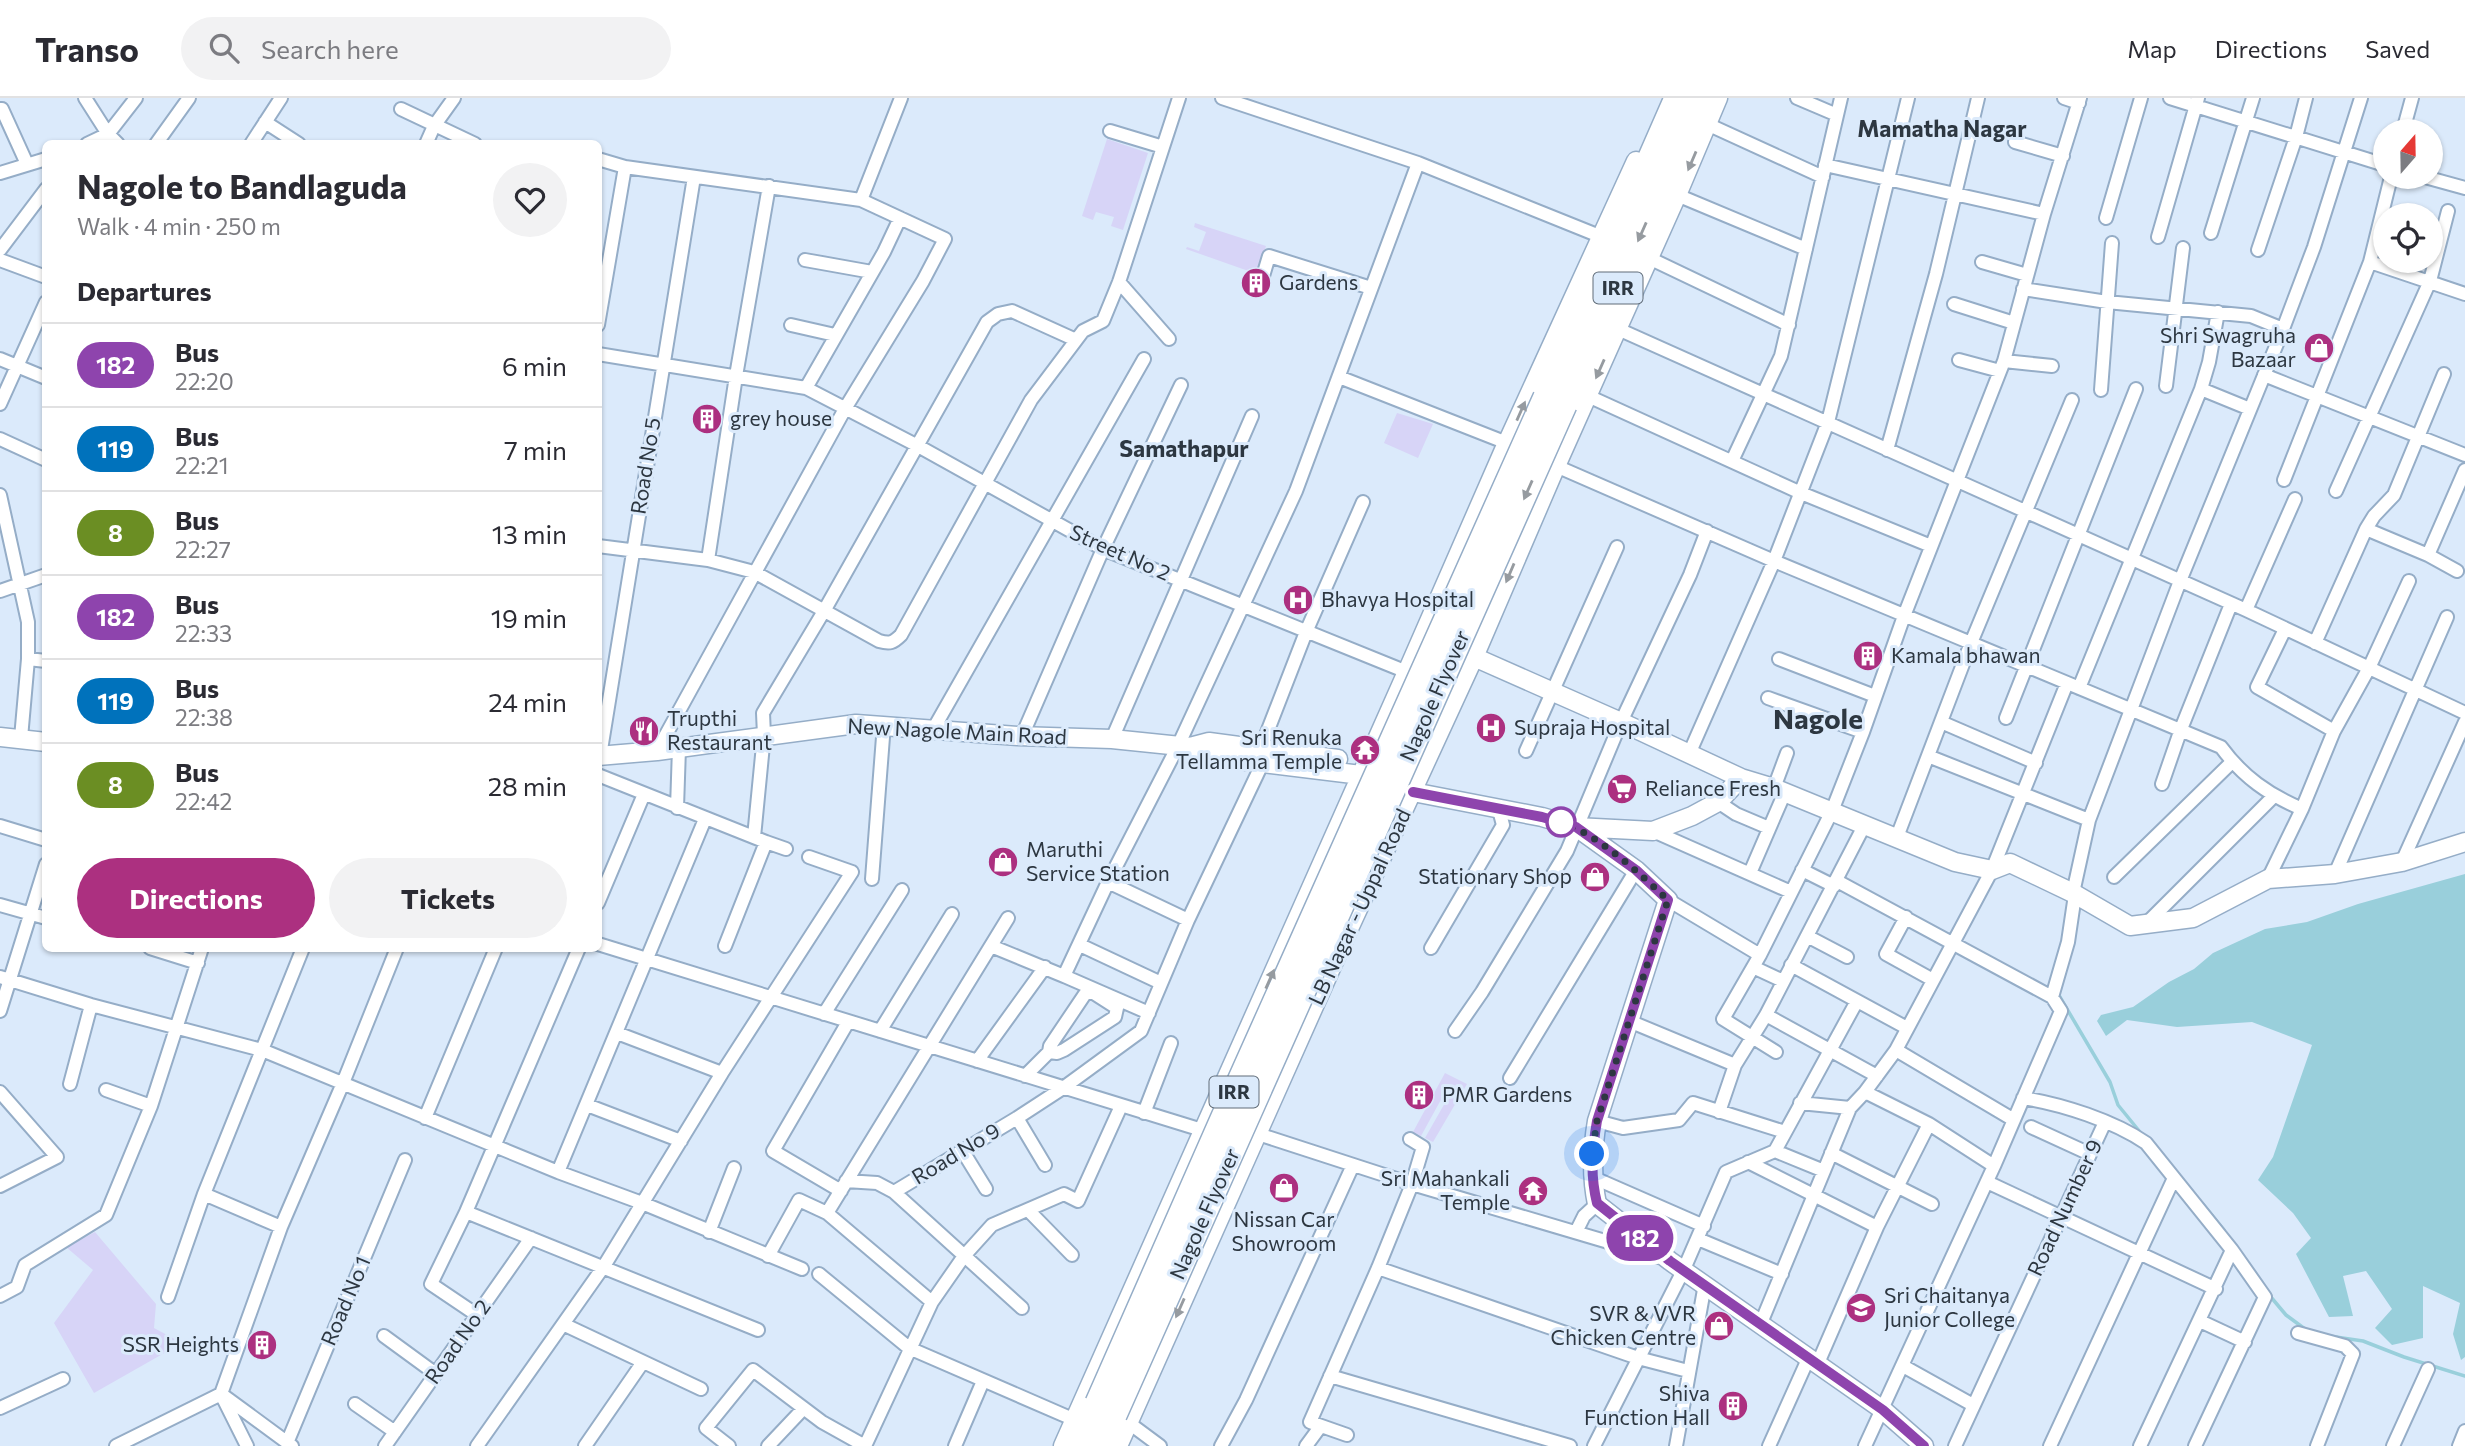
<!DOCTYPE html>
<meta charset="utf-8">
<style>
:root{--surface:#fff;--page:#f2f2f3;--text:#2b2b33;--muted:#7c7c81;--line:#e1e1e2;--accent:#ac3080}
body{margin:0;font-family:Commissioner,sans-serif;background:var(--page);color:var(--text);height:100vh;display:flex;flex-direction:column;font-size:26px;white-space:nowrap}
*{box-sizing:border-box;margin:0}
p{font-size:23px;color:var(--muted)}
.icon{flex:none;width:38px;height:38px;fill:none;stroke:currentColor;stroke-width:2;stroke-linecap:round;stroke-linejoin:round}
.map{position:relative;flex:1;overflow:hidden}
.side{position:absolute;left:42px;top:42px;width:560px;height:812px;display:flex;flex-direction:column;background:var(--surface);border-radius:10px;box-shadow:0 2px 5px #0004}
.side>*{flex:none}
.badge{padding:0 14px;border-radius:23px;font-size:24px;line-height:46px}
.needle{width:46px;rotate:20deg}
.buttons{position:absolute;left:2373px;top:21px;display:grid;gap:14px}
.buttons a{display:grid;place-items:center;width:70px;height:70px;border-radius:50%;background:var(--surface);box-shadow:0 2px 5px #0004;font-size:35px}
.you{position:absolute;width:35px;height:35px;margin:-18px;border:5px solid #fff;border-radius:50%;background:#1a73e8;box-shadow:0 0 0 10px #1a73e833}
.map>.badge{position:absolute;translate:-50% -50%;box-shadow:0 0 0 4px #fff}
h2{padding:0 35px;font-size:26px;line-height:63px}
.round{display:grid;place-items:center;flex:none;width:74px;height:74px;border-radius:37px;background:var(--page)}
.overview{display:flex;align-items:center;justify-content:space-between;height:119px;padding:0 35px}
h1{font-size:33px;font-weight:700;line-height:52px}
.primary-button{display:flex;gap:14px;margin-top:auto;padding:14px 35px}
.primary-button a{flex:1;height:80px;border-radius:42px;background:var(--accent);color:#fff;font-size:28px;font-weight:700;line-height:80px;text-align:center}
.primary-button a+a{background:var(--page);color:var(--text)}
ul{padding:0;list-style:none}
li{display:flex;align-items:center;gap:21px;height:84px;padding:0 35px;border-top:2px solid var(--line)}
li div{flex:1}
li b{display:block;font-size:26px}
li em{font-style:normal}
li .badge{min-width:77px;font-weight:700;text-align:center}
header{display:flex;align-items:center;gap:42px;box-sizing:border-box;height:98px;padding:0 35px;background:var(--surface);border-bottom:2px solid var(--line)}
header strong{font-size:33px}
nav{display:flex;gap:38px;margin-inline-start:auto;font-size:24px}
.search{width:490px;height:63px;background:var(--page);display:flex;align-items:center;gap:18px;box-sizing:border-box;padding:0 24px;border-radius:38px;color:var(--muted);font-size:26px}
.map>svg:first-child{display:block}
.green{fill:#d7d4f7}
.water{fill:#99cfdb}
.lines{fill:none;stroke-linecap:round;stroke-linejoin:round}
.stream{stroke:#99cfdb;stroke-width:3.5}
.street-casing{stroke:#95adc7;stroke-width:16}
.secondary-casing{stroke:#95adc7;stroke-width:21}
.highway-casing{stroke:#95adc7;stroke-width:26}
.street{stroke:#fff;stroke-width:12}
.secondary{stroke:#fff;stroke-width:18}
.highway{stroke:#fff;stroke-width:23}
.highway-bridge-casing{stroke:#95adc7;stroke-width:26;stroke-linecap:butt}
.highway-bridge{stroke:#fff;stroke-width:23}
.oneway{fill:#969ba0}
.line-casing{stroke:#fff;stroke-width:16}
.line{stroke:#8e44ad;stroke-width:10}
.walk{stroke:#2d3741;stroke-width:7;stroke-dasharray:0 12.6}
.stop-dot{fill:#fff;stroke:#8e44ad;stroke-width:3.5}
.labels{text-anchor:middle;stroke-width:6;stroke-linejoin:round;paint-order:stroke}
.shield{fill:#dbeafb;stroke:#616d79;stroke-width:2}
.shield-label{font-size:19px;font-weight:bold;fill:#2d3741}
.poi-label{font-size:21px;fill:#2d3741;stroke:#dbeafb;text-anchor:start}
.street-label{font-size:21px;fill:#2d3741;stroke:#dbeafb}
.neighbourhood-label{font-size:23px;font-weight:bold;fill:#2d3741;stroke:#dbeafb}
.district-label{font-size:28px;font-weight:bold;fill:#2d3741;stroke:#dbeafb}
</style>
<header>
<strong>Transo</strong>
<div class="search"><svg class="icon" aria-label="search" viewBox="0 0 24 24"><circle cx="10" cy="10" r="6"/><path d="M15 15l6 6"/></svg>Search here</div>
<nav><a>Map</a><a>Directions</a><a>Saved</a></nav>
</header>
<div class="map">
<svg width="2465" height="1348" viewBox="0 0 2465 1348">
<rect width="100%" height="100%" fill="#dbeafb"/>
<!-- green -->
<path class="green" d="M1107,41L1148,55L1123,132L1111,128L1114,119L1096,114L1093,122L1082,118Z
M1195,125L1266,148L1257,176L1186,151L1187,149L1199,153L1206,134L1194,129Z
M1397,315L1433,326L1418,360L1384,345Z
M1445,975L1467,986L1433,1044L1425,1040L1454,989L1449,987L1421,1038L1413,1034Z
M95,1134L156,1206L154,1230L182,1245L94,1295L54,1225L93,1172L66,1149Z"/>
<!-- water -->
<path class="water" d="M2465,776V1259L2461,1262L2453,1236L2460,1205L2423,1188V1240L2392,1247L2375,1230L2392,1211L2366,1173L2343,1178L2353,1218L2329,1219L2296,1156L2311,1140L2293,1115L2258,1082L2273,1059L2312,947L2252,924L2177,929L2127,922L2106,938L2097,923L2101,917L2133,909L2169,884L2194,871L2213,855L2265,831L2307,824L2358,806Z"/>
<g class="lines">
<!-- stream -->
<path class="stream" d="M2057,894L2110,984L2118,1007L2140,1034
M2202,1105L2224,1132
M2270,1198L2286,1217L2305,1231
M2329,1238L2363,1243L2404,1259L2465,1278"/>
<!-- street casing -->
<g class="street-casing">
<path id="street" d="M85,0L108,36L118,46
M1222,0L1418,65L1602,139
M1797,0L1837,17
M2064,0L2079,5
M2170,0L2385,67
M0,11H2L27,66
M401,11L475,46
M265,24L299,46
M1707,26L1823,79
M1110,33L1163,49
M2403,33L2412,0
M2015,44L2063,58
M87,46L108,36L136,0
M156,46L189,0
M251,46L281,0
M426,46L434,28L454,0
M598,61L625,69L861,102L945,141L923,183L846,309L657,653
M1825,67L2044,116
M0,75L46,61
M2425,79L2465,90
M1677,97L1806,151
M861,102L901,0
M2106,120L2141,0
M2211,135L2253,0
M2158,139L2198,0
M0,152L46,91
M2258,152L2296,39L2306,0
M1649,160L1789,227
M0,162L46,179
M805,162L872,174
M1982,164L2027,177
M2370,164L2465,196
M1263,178L1269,158L1371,190
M1119,184L1169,241
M2023,191L2107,204L2251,218L2283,231
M1954,206L2014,225
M2218,214L2209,264L2201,291L2250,311
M598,227L625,69
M791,227L835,237
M1618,231L2246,512L2465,615
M598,256L806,290L918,348L1103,451L1407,574
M0,261L46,280
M1959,262L2000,273
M2004,263L2052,268
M2264,277L2465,357
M1339,279L1507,345
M2166,288L2183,150
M806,290L884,154L900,120
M2101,292L2112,145
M1588,298L1801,395L1931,448
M0,306L46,204
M0,341L46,362
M1887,352L1936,176L1978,0
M1732,363L1781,258L1841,0
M1556,368L1774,463L2221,649C2243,679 2269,697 2302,711
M2284,382L2370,164L2391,79
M2336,393L2430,183L2448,113
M0,397L28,524V561L21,640
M2366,431L2428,457L2457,473
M598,448L708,462L754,474L879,543C890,546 893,545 901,537L1031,302L1083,233L1103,223L1119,184L1179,0
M2428,457L2465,372
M708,462L736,278L769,88
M0,493L46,477
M2246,512L2295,401
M2285,531L2257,589L2334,633
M2315,545L2366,431L2374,418L2394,397L2444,276
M28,561L46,563
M1779,561L1875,598
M2079,590L2201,291
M1768,600L1863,634
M2006,620L2136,291
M1941,624L2036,665
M934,630L1144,261
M1022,638L1103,451L1181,287
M1112,641L1252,318
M1261,650L1306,534L1363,404
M1526,653L1617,449
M1689,656L1774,463L1828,324L1908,0
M600,658L694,79
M1928,658L2089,722
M598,677L766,744L725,848
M2162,686L2181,631L2231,506
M1774,690L1787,655
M1718,704L1736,716L1769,730
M677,710L679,650
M0,728L46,742
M1653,733L1791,794
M754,739L764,637L763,615L824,513L987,224L998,216L1012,213L1076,242
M1897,739L1971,545L2072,302
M766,744L786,751
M2402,764L2465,624
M1802,772L1834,788
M1750,775L1785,694
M2335,776L2447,519
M2114,779L2232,664
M872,781L884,626
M2268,781L2302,711L2334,633L2369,570L2409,483
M1837,783L2052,899L2061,913L1994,1068L1865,1348
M1108,784L1188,822
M2073,795L2089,722L2180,483L2283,231L2314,149L2361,0
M1668,802L1760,857
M598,805L644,696
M0,807L46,820
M1906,819L1886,856L1933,882
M2146,826L2273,699
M1807,838L1847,859
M598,846L1202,1032
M1080,847L1161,885
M991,848L1064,878L1108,784L1178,648L1296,393L1418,65
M150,850L198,865
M1431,850L1503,727L1499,712
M1791,867L1907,930
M1753,869L1783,883
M1064,878L1149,915
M0,879L91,907L262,952L558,1074L642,1105L802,1171
M2052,899L2068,844L2075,797
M0,913L46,766
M824,916L902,792
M1766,917L1877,978
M1629,923L1735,967
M880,933L952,816
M1455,933L1482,894L1567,753L1621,624L1690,477L1707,433
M617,935L722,975
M1896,952L2014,1022
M1776,954L1723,921L1760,857L1832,713L1863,634L1904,518L2004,263L2044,116L2080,0
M977,963L1045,869
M1025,978L1049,954L1050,948L1085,896L1092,894L1117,910L1115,919L1064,952L1057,955L1049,954
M1510,980L1636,772
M70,986L91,907
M106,992L151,1008
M0,994L57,1059L0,1088
M1865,994L1929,1026L1994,1068
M2023,1000C2062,1006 2114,1023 2146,1045L2232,1152L2140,1348
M1800,1005L1850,1010L1865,994L1896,952L1992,772L2067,585
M587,1007L681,1043
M1719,1014L1735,967L1766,917L1865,726
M1144,1015L1171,945
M425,1020L496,850
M1017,1020L1045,1067
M1597,1023L1623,1030L1679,1022L1693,1005L1785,1034
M2031,1029L2090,1056
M1258,1036L1412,1086L1659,1159
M962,1052L986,1091
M1775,1053L1824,1073
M1831,1055L1932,1106
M1748,1064L1877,1129
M558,1074L705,721
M1592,1079L1704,1128
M846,1083L877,1085L894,1094
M1987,1084L2216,1191
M841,1093L773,1053L848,924
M204,1096L281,1129
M1028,1112L1072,1157
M466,1114L758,1232
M827,1115L1008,820
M709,1134L734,1070
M1576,1134L1584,1118L1597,1106
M1698,1141L1782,1176
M768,1158L799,1102L827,1115L932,1204
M1378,1170L1638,1260L1688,1273
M819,1176L909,1250L1075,1322
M0,1198L17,1189L25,1167L106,1117L151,1008L202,850
M168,1199L204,1096L303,850
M1022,1210L894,1094L1017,1020L1063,990L1141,933L1188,822L1263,664
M477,1217L431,1186L466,1114L579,850
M2200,1223L2245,1244
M1761,1225L1850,1010
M565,1227L701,1291
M2298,1235L2345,1248L2353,1256L2317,1348
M384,1238L436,1276
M1818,1265L1877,1129L1929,1026
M1903,1268L1973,1307
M1330,1278L1570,1348
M224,1298L292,1348
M355,1306L395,1334
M0,1310L63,1281
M1129,1325L1160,1348
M1347,1337L1310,1324L1378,1170L1412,1086L1423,1049L1410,1041
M287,1345L405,1062
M116,1348L221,1296
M247,1348L221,1296L281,1129L343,985L397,850
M385,1348L531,1140
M477,1348L604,1168L722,975L852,774L809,759
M585,1348L643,1264
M729,1348L706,1330L753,1272L822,1324L865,1348
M768,1348L803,1311
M865,1348L932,1204L964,1158L992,1127L1064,1096L1078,1103L1121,1008
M955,1348L983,1283
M1221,1348L1246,1302L1353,1067
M1306,1348L1320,1329
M1594,1348L1684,1171L1726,1074L1775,1053L1857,903
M1676,1348L1705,1186
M1769,1348L1809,1259
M1955,1348L2105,1024
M2050,1348L2174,1080
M2195,1348L2265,1199L2232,1152
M2393,1348L2428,1271
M2459,1348L2465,1333"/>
</g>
<!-- secondary casing -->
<g class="secondary-casing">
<path id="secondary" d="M1474,559L1621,624L1741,680L1774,690L1955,764L1992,772L2010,765L2073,795L2130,828L2193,820L2268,781L2335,776L2402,764L2465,744
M0,639L46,644
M1190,649L1209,644L1338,661
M598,658L657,653L856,626L1018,638L1112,641L1190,649L1206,658L1361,677
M1413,694L1542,719L1576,729L1636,772L1668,802L1597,1023C1592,1052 1591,1077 1597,1106L1670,1163L1883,1312L1924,1348
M1576,729L1653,733L1692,718L1718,704L1741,680
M1063,1348L1407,574L1507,345L1636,63
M1118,1348L1340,850L1474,559L1556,368L1677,97L1718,0"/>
</g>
<!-- highway casing -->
<g class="highway-casing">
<path id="highway" d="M1545,299L1676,0
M1565,307L1700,0
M1078,1348L1097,1305
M1101,1348L1115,1317"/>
</g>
<!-- street -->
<use href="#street" class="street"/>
<!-- secondary -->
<use href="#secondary" class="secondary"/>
<!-- highway -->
<use href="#highway" class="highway"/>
<!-- highway-bridge casing -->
<g class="highway-bridge-casing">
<path id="highway-bridge" d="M1097,1305L1222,1021L1545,299
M1115,1317L1565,307"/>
</g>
<!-- highway-bridge -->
<use href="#highway-bridge" class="highway-bridge"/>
</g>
<!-- one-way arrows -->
<defs><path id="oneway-solid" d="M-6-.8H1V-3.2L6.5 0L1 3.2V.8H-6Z" transform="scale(1.75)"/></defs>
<g class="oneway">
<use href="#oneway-solid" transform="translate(1692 63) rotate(113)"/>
<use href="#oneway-solid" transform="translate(1642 134) rotate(114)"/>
<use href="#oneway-solid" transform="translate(1600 271) rotate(114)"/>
<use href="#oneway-solid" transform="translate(1521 313) rotate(-66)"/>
<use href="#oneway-solid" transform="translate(1528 392) rotate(114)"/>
<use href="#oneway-solid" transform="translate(1510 475) rotate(113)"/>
<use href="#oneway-solid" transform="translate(1270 881) rotate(-66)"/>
<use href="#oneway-solid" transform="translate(1180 1210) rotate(114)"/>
</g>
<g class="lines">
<!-- line casing -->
<g class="line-casing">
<path id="line" d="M1413,694L1542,719L1576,729L1636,772L1668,802L1597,1023C1592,1052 1590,1077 1597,1105L1670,1163L1883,1312L1924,1348"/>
</g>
<!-- line -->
<use href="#line" class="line"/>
<!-- walk -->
<path class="walk" d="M1561,724C1598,737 1637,773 1668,802L1597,1023L1592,1056"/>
</g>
<!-- icons -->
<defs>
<g id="building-disc" transform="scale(1.575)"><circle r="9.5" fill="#ac3080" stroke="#dbeafb"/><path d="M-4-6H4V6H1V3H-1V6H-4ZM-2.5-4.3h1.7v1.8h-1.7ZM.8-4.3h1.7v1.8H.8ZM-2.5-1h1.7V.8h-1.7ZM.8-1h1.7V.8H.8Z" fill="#fff"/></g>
<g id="shop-disc" transform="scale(1.575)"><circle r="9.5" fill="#ac3080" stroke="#dbeafb"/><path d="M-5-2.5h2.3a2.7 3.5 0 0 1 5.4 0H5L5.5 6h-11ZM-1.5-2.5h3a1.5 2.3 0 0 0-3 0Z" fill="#fff"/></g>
<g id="hospital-disc" transform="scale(1.575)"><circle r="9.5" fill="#ac3080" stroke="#dbeafb"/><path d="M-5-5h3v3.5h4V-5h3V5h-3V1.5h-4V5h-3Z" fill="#fff"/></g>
<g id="restaurant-disc" transform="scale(1.575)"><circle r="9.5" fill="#ac3080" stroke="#dbeafb"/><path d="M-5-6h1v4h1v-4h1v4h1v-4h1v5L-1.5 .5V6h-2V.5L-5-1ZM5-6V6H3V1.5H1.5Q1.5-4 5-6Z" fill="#fff"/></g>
<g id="temple-disc" transform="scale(1.575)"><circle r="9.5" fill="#ac3080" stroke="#dbeafb"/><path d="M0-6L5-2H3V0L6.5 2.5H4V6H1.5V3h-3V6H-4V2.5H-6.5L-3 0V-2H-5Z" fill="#fff"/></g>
<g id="supermarket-disc" transform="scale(1.575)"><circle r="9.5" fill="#ac3080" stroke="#dbeafb"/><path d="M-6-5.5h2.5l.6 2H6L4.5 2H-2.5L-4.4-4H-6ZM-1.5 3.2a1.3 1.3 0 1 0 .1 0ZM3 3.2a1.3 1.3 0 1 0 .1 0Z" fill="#fff"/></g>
<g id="university-disc" transform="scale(1.575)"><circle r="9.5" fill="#ac3080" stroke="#dbeafb"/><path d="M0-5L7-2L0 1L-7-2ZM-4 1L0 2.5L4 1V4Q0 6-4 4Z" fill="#fff"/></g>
</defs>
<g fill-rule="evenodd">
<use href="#building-disc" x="1256" y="185"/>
<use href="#shop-disc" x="2319" y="250"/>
<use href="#building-disc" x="707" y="321"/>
<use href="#hospital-disc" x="1298" y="502"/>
<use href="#building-disc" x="1868" y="558"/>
<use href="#hospital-disc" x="1491" y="630"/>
<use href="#restaurant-disc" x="644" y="633"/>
<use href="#temple-disc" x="1365" y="652"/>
<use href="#supermarket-disc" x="1622" y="691"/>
<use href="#shop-disc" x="1003" y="764"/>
<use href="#shop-disc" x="1595" y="779"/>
<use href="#building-disc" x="1419" y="997"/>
<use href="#shop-disc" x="1284" y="1090"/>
<use href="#temple-disc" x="1533" y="1093"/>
<use href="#university-disc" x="1861" y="1210"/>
<use href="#shop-disc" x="1719" y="1228"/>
<use href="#building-disc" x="262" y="1247"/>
<use href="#building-disc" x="1733" y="1308"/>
</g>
<!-- markers -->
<circle class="stop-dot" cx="1561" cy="724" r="14"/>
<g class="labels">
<!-- shield labels -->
<g class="shield">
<rect x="1593.5" y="174.5" width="49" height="31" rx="5"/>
<rect x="1209.5" y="978.5" width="49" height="31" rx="5"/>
</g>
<g class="shield-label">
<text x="1618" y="197">IRR</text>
<text x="1234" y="1001">IRR</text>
</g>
<!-- poi labels -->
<g class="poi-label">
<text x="1279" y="192">Gardens</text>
<text x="2296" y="245" text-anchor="end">Shri Swagruha<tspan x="2296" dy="24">Bazaar</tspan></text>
<text x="730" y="328">grey house</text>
<text x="1321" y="509">Bhavya Hospital</text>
<text x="1891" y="565">Kamala bhawan</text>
<text x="667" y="628">Trupthi<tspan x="667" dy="24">Restaurant</tspan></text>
<text x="1514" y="637">Supraja Hospital</text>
<text x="1342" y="647" text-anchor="end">Sri Renuka<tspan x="1342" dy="24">Tellamma Temple</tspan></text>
<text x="1645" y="698">Reliance Fresh</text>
<text x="1026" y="759">Maruthi<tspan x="1026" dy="24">Service Station</tspan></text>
<text x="1572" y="786" text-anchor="end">Stationary Shop</text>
<text x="1442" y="1004">PMR Gardens</text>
<text x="1510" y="1088" text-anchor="end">Sri Mahankali<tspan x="1510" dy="24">Temple</tspan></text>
<text x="1284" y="1129" text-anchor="middle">Nissan Car<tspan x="1284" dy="24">Showroom</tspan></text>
<text x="1884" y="1205">Sri Chaitanya<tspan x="1884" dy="24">Junior College</tspan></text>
<text x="1696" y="1223" text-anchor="end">SVR &amp; VVR<tspan x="1696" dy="24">Chicken Centre</tspan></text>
<text x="239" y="1254" text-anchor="end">SSR Heights</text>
<text x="1710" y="1303" text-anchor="end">Shiva<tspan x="1710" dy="24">Function Hall</tspan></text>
</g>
<!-- street labels -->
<g class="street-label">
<text transform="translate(646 368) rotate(-81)" y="7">Road No 5</text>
<text transform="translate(1120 455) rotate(24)" y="7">Street No 2</text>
<text transform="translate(1435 598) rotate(-66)" y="7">Nagole Flyover</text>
<text transform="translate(957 634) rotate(3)" y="7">New Nagole Main Road</text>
<text transform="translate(1360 809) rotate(-65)" y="7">LB Nagar - Uppal Road</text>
<text transform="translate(956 1056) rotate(-31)" y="7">Road No 9</text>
<text transform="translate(2065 1110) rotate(-65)" y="7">Road Number 9</text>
<text transform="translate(1205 1116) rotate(-66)" y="7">Nagole Flyover</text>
<text transform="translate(346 1203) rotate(-67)" y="7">Road No 1</text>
<text transform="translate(458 1244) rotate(-55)" y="7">Road No 2</text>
</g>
<!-- neighbourhood labels -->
<g class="neighbourhood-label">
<text x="1942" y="39">Mamatha Nagar</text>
<text x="1184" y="359">Samathapur</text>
</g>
<!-- district labels -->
<g class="district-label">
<text x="1818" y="631">Nagole</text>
</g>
</g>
</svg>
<div class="buttons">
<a><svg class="needle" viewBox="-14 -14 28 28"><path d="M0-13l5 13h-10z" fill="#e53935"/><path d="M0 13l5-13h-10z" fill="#7c7c81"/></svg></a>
<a><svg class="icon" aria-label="locate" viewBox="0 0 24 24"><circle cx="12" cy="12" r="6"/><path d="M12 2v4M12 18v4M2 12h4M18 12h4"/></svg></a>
</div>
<div class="you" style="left:1592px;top:1056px"></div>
<b class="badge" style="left:1640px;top:1140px;background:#8e44ad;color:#fff">182</b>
<section class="side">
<div class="overview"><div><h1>Nagole to Bandlaguda</h1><p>Walk · 4 min · 250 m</p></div><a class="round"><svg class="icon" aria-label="heart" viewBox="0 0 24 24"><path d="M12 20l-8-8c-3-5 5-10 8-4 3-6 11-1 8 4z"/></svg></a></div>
<h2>Departures</h2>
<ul>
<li><span class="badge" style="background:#8e44ad;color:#fff">182</span><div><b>Bus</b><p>22:20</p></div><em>6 min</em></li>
<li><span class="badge" style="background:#0072bc;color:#fff">119</span><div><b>Bus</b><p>22:21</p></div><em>7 min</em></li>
<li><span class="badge" style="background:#6b8e23;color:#fff">8</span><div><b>Bus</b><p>22:27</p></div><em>13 min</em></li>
<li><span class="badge" style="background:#8e44ad;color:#fff">182</span><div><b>Bus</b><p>22:33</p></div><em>19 min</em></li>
<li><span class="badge" style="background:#0072bc;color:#fff">119</span><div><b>Bus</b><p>22:38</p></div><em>24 min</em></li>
<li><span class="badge" style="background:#6b8e23;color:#fff">8</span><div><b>Bus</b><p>22:42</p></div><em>28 min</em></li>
</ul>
<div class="primary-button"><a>Directions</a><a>Tickets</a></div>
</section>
</div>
